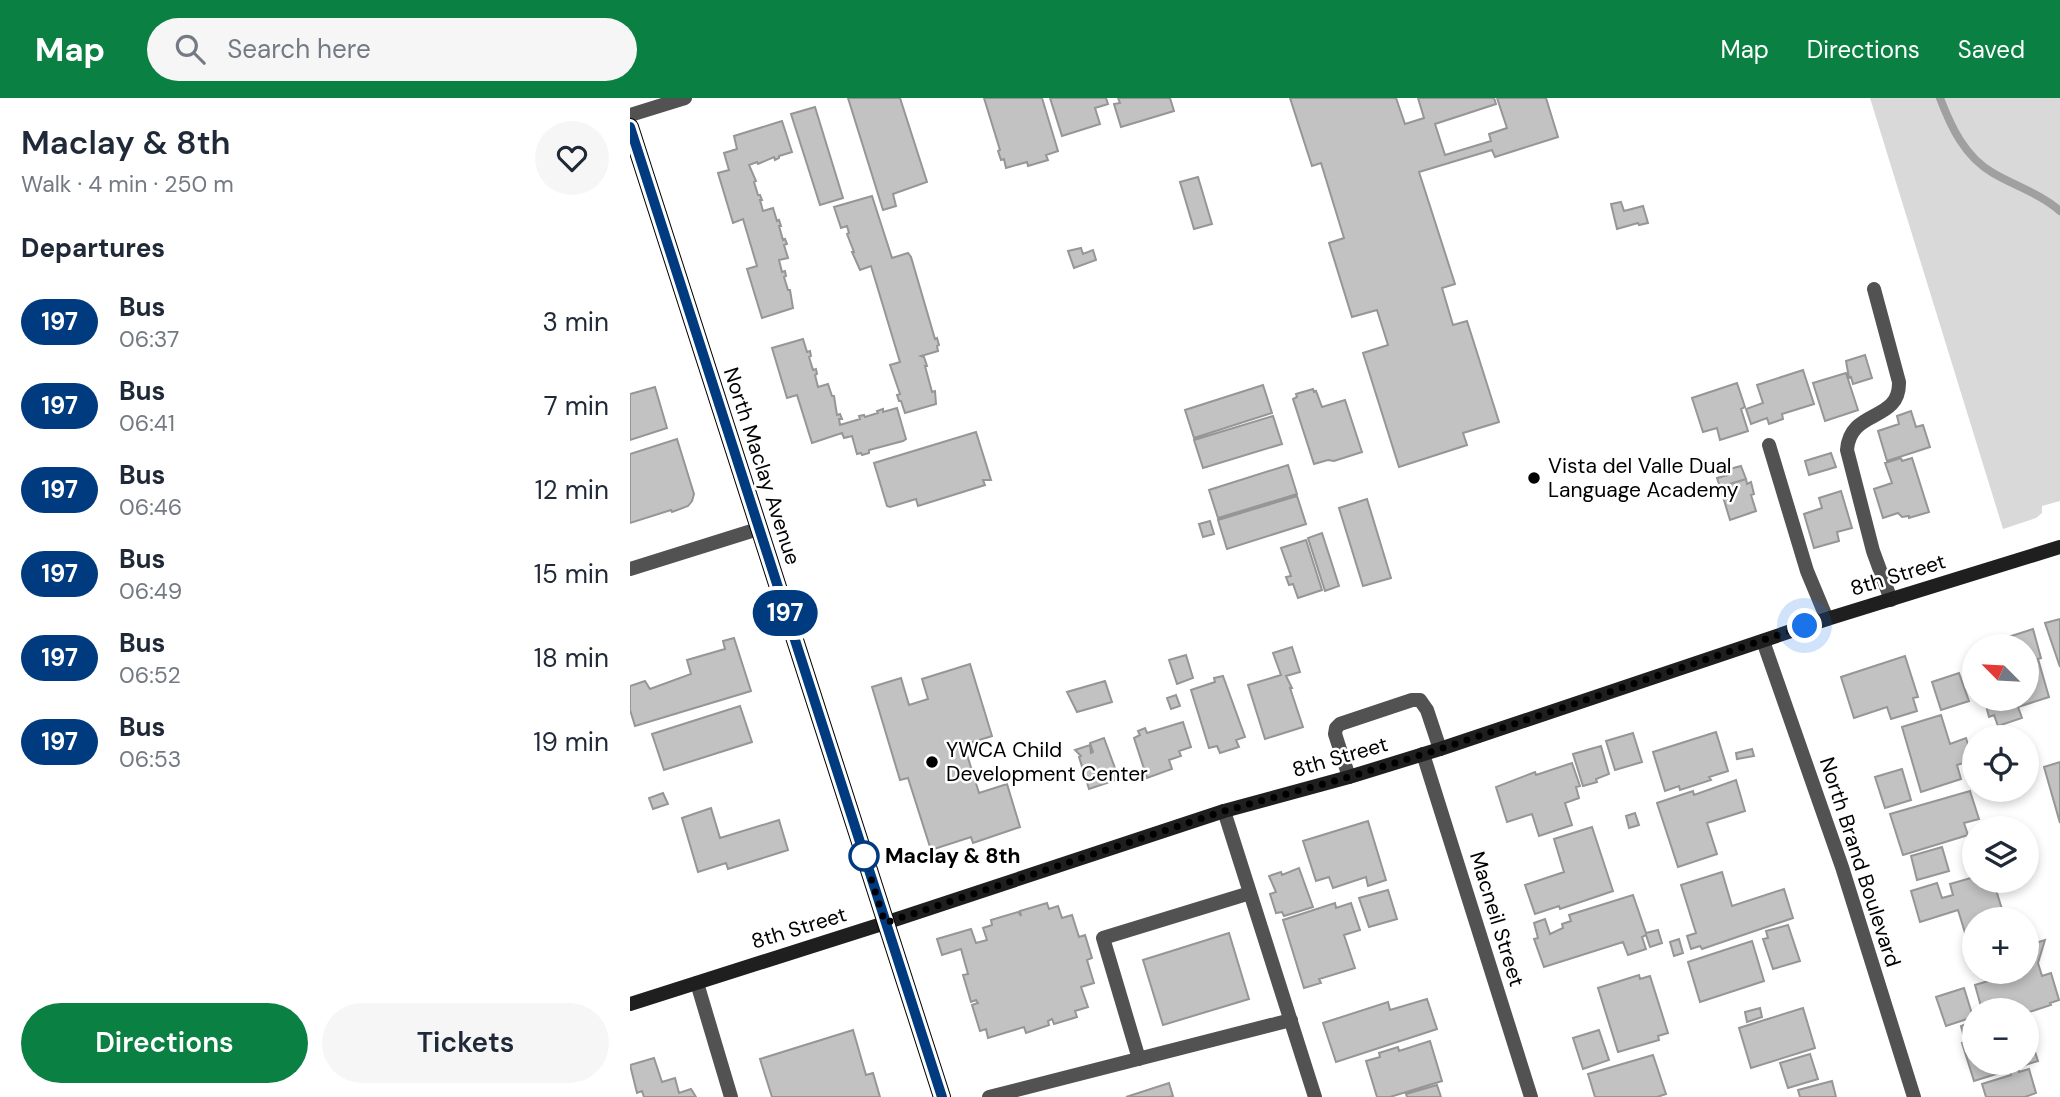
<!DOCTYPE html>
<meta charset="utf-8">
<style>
:root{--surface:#fff;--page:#f6f6f7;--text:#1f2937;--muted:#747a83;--accent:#0b8043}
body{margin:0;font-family:"DM Sans",sans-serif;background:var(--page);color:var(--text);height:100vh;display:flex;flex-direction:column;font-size:26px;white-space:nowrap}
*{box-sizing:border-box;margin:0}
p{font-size:23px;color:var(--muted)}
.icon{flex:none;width:38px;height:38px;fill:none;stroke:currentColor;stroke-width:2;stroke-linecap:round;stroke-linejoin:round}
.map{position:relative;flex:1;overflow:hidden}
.sheet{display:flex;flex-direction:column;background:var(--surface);width:630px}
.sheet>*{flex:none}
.badge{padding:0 14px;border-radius:23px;font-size:24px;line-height:46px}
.needle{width:46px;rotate:294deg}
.controls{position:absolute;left:1332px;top:536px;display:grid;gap:14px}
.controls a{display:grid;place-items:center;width:77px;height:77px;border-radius:50%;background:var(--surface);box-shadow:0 4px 10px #0003;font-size:35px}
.you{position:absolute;width:35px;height:35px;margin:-18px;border:5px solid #fff;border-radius:50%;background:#1a73e8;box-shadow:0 0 0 10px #1a73e833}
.map>.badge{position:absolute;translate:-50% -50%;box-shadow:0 0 0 4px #fff}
h2{padding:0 21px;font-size:26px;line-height:63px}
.round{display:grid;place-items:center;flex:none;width:74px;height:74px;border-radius:37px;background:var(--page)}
.overview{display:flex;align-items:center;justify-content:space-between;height:119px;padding:0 21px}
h1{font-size:33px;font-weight:600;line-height:52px}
.cta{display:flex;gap:14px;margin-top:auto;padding:14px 21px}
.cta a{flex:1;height:80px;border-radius:42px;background:var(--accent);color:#fff;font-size:28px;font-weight:600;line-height:80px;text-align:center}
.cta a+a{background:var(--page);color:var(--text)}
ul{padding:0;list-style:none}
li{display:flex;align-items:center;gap:21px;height:84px;padding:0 21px}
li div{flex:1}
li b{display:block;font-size:26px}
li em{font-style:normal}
li .badge{min-width:77px;font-weight:700;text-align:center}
header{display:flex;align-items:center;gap:42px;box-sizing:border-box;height:98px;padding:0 35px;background:var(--accent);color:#fff}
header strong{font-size:33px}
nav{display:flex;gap:38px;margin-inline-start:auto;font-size:24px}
.search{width:490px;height:63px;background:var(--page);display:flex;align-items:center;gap:18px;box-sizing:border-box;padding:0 24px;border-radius:38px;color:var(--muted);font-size:26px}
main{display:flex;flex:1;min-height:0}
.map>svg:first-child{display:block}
.green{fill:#d9d9d9}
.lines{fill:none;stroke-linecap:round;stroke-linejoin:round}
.stream{stroke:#a0a0a0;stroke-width:8}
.building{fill:#c2c2c2;stroke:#969696;stroke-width:2}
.lane{stroke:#525252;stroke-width:14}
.street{stroke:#525252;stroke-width:14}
.secondary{stroke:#1f1f1f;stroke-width:14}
.primary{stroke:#000;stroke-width:18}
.line-casing{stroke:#fff;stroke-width:16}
.line{stroke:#003b80;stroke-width:10}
.walk{stroke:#000;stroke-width:7;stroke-dasharray:0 12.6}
.poi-dot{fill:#000;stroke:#fff;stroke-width:2.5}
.stop-dot{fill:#fff;stroke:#003b80;stroke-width:3.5}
.labels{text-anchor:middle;stroke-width:5;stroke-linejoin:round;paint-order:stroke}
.street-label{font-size:21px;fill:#000;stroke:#fff}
.poi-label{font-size:21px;fill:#000;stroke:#fff;text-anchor:start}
.stop-label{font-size:21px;font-weight:bold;fill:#000;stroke:#fff;text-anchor:start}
</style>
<header>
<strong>Map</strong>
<div class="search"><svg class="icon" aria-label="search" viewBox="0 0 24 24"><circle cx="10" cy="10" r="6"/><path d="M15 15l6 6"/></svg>Search here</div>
<nav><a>Map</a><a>Directions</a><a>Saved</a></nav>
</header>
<main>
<section class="sheet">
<div class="overview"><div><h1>Maclay &amp; 8th</h1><p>Walk · 4 min · 250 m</p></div><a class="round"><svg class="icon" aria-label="heart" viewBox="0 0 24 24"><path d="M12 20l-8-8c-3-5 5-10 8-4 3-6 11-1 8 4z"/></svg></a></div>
<h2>Departures</h2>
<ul>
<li><span class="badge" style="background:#003b80;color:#fff">197</span><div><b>Bus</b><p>06:37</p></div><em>3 min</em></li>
<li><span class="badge" style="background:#003b80;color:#fff">197</span><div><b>Bus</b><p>06:41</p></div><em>7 min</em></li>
<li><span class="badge" style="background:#003b80;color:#fff">197</span><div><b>Bus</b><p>06:46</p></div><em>12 min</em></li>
<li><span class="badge" style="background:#003b80;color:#fff">197</span><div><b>Bus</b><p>06:49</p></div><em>15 min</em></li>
<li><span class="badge" style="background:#003b80;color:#fff">197</span><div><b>Bus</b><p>06:52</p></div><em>18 min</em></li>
<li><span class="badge" style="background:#003b80;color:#fff">197</span><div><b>Bus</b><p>06:53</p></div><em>19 min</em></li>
</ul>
<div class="cta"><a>Directions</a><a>Tickets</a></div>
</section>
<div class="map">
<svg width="1430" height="999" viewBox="0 0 1430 999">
<rect width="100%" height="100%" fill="#fff"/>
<!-- green -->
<path class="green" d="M1240,0H1430V403L1412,408V415L1406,420L1373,431Z"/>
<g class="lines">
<!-- stream -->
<path class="stream" d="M1310,0C1321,29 1335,59 1363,75C1385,88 1411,96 1430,113"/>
</g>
<!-- building -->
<path class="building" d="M218,0H270L297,84L263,96L266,108L253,112Z
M354,0H412L428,53L416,57L418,62L398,68L397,64L376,70L374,61L371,62L368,53L370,52Z
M420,0H476L478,6L465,10L470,26L432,38Z
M488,0H540L544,13L491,29L484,6L490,5Z
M660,0H766L775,26L794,20L788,0H864L866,6L805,26L815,57L861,43L859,36L877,30L867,0H916L928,39L865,59L862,52L789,74L825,186L812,190L823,227L837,223L869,324L833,335L837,347L769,369L733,255L758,247L747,212L722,219L699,145L714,140L691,65L682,68Z
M185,9L213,100L190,107L161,16Z
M152,23L162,54L149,58V60L145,62L144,59L128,66L127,64L119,67L126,83L124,84L128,97H130L132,102H130L133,113L143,110L147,123L149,122L151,128H149L153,142L155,141L157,146L154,147L158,160L149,162L152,174L155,173L156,178L154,179L158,192H160L163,210L132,220L117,171L127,168L113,121L103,125L88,75L99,72L94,55L107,51L104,38Z
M568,79L582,126L564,131L550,84Z
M242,98L262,160L278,155L281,159L305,241L307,240L309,247L307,248L308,253L291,258L294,259L297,268H295L302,294L305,293L306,306L275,315L271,303H269L267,297L270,296L260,267L270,264L241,168L230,172L222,154H224L217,136L219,135L217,128L211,130L204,109Z
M991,104L994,113L1013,108L1018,125L1009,127L1008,125L987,131L981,106Z
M451,150L453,156L463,152L466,162L444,170L438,153Z
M173,241L177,254L180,253L181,258L179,259L183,272L186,271L187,276L185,277L188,289L198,286L202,298H204L207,317L210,316L212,321H209L210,327L230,321L229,318L234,317L235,319L248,315L247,313L253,311V314L267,310L276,341L273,343L239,352V355L232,357L231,355L227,356L222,338L214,340L212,335L182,345L167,297L157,300L142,250Z
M1235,257L1242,280L1223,286L1221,279L1219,280L1216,263Z
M1173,272L1184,306L1152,316L1153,321L1139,326L1137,320L1121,326L1116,311L1133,305L1127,287Z
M1216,275L1228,312L1195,323L1183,285Z
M1107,285L1115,309L1111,311L1118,333L1090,342L1087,330L1073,334L1062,300Z
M633,287L642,315L564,340L555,312Z
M25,289L37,330L0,342V296Z
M683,291L684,294L686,293L692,309L715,302L732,354L704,363L698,362L684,366L663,301L667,299L666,296Z
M1281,313L1286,329L1293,327L1300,349L1257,363L1248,333L1269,326L1267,318Z
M643,318L652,346L573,370L564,342Z
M346,334L361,382H353L355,387L288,408L286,401L260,409L257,408L244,365Z
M47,341L64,396L62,403L58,408L42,414L41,412L0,425V356Z
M1201,355L1206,369L1179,377L1175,363Z
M1271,360L1272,363L1282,360L1299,414L1279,420V418L1272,419L1268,415L1253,420L1244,391L1262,385L1255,365Z
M658,367L667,396L588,420L579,392Z
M1111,368L1116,381L1090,389L1087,380L1098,377L1096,372Z
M1116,381L1117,386L1121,384L1124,396L1121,397L1126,413L1100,422L1090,389Z
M1211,393L1222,430L1207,434L1209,443L1184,450L1174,416L1192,410L1189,400Z
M667,398L676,426L597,451L588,422Z
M737,401L761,480L733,488L709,410Z
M580,423L584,436L573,439L569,426Z
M692,435L709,488L695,493L678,440Z
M676,442L692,492L668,500L663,486L659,487L656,479L661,478L651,450Z
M1430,521V569L1415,525Z
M1403,531L1411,560L1408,561L1419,599L1388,609L1392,620L1368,628L1364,617L1359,619L1354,600H1396V548H1374L1372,541Z
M104,540L121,593L5,628L0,612V588L15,583L20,591L61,576L57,562L95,551L93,543Z
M662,549L670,574L656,578L662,590H660L673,629L635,641L618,587L651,577L643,555Z
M556,557L563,580L547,586L539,562Z
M1275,558L1288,599L1283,600L1287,613L1261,621L1257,609L1224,620L1211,579Z
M340,566L362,638L334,647L349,695L377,686L390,729L343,745L341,739L301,752L278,680L270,682L242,589L271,580L279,607L298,601L292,581Z
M1329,575L1339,603L1311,612L1302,584Z
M593,578L615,639L606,642L609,649L590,655L587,648L579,650L561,592L585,584L584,580Z
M475,583L482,604L447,614L437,594Z
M546,597L550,608L541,611L537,600Z
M110,608L122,644L34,672L22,636Z
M1311,617L1320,646L1336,640L1343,662L1327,667L1331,681L1291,694L1272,629Z
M553,624L561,649L549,653L551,658L539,662L542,671L517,680L504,640L510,637L508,633L515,630L517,635Z
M1086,634L1098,673L1079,679L1081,682L1050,692L1049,688L1035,693L1023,654Z
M1003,635L1012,664L985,672L976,643Z
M474,640L489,681L459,691L449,659L451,658L445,652L460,647L461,655L463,654L460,645Z
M971,648L979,676L966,681L967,684L953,688L943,656Z
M1122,651L1124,658L1107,661L1106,655Z
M1430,664V725L1414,669Z
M942,665L950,688L946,689L949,700L935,705L942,727L909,738L902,716L877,724L866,689L905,674L906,677Z
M1272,671L1281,702L1255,710L1245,679Z
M1106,682L1115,713L1077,725L1087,756L1048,769L1027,705L1063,693L1064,697Z
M1340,693L1349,721L1334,725L1338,737L1273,757L1260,716Z
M33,695L38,706L23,711L19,700Z
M81,710L90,740L149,722L158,752L98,771L96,765L68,774L52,720Z
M1005,715L1009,727L999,730L996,718Z
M738,723L756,782L738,788L736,779L703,790L699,779L686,783L673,743Z
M962,729L983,793L930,811L929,808L905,816L895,787L934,774L924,741Z
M1312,749L1319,773L1287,782L1281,758Z
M669,770L683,809L654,818L652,814L646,815L640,796L646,794L639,778L651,774L652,777Z
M1092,774L1102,808L1154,791L1163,820L1072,851L1070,848L1061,851L1057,838L1066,835L1051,787Z
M1344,779V782H1363L1375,821H1344V850L1340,851L1328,812L1290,824L1281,793L1307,785L1312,800L1323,797L1320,786Z
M758,792L767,821L739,829L729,800Z
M1003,797L1016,835L1028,832L1032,845L1020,849L1016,837L1012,839L1016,851L998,857L993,844L914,869L904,841L908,840L904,825L915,821L920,836L933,830L932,826L941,823L939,817Z
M417,805L419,811L428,808L432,820L442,817L449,839L455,837L462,860L457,862L464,885L451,889L458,909L445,913L447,919L424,926L422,921L418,923L419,927L396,935L394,929L358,940L356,931L350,933L342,907L348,905L346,902L341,904L333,877L338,876L331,851L312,857L307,841L341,831L346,845L357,842L353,830L362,827L361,822L388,814L391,818L390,813Z
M705,805L706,810L721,805L730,832L714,837L725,870L689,881L691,885L674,890L653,822Z
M1158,827L1170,863L1143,871L1133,841L1138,840L1136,833Z
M599,835L619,901L533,927L513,862Z
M1049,841L1053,855L1044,858L1040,844Z
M1415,842L1408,865L1412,878L1421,875L1429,902L1420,905L1421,907L1396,915V912H1352L1345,887L1375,878L1376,873H1396V848Z
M1122,843L1134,883L1070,904L1058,864Z
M1009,877L1010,881L1020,878L1038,935L1028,938L1029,942L988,954L968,890Z
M1334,890L1343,919L1316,928L1306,899Z
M797,901L807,931L706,964L693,925L758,904L760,912Z
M1130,910L1132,919L1117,924L1115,914Z
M1173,910L1185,950L1121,970L1109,930Z
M1341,924L1344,936L1334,939L1331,928Z
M1396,926L1408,963L1388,969L1389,974L1399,971L1406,995L1395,999H1356L1352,986L1381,977L1379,972L1344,983L1332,945L1344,941V964H1396Z
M223,932L236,977L243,975L250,999H142L130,961Z
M969,932L979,962L953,971L943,940Z
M800,943L812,983L760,999H747L736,963L750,959L749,955L768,949L769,953Z
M1180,956L1188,981L1158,990L1150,965Z
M1023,957L1036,996L1027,999H965L958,976Z
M24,960L32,984L45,980L49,995L61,991L66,999H14L12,993L7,995L0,967Z
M1202,983L1206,999H1170L1168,992Z
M539,985L543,998L539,999H496Z
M807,987L811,999H777L776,996Z"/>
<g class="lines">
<!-- lane -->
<path class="lane" d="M1244,191L1269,284C1270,325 1220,310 1217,352L1243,453L1261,502
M1139,347L1177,473L1197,521
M719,679L705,636L706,630L710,626L782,602H790L797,612L810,651
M594,713L685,999
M67,885L101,999
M509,961L473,840L620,795
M359,999L661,922"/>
<!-- street -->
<path class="street" d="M0,17L55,0
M0,471L128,431
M1133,543L1212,769L1284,999
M793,656L901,999"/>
<!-- secondary -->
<path class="secondary" d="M0,906L255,825L594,713L719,679L810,651L1197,521L1430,449"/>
<!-- primary -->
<path class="primary" d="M0,29L312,999"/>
</g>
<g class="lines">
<!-- line casing -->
<g class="line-casing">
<path id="line" d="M0,29L312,999"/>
</g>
<!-- line -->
<use href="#line" class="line"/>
<!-- walk -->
<path class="walk" d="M234,758L255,825L594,713L719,679L810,651L1175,528"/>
</g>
<!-- markers -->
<g class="poi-dot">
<circle cx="904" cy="380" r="7"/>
<circle cx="302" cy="664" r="7"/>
</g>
<circle class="stop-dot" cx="234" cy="758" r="14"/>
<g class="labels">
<!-- street labels -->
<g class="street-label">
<text transform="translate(132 368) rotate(72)" y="7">North Maclay Avenue</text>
<text transform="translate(1268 477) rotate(-17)" y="7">8th Street</text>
<text transform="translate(710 659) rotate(-16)" y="7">8th Street</text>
<text transform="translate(1230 764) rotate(72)" y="7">North Brand Boulevard</text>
<text transform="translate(867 821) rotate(73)" y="7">Macneil Street</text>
<text transform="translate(169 830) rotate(-17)" y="7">8th Street</text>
</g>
<!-- poi labels -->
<g class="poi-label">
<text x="918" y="375">Vista del Valle Dual<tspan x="918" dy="24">Language Academy</tspan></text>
<text x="316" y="659">YWCA Child<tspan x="316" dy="24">Development Center</tspan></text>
</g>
<!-- stop labels -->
<g class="stop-label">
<text x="255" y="765">Maclay &amp; 8th</text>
</g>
</g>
</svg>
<div class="controls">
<a><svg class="needle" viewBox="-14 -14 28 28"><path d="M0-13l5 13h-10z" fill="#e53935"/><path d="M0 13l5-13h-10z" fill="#747a83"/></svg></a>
<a><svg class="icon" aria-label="locate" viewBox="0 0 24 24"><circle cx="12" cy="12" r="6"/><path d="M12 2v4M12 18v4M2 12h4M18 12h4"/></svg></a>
<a><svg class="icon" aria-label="layers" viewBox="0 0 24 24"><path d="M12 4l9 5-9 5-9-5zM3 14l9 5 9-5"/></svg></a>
<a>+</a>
<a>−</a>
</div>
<div class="you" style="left:1175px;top:528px"></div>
<b class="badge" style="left:155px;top:515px;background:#003b80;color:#fff">197</b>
</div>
</main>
